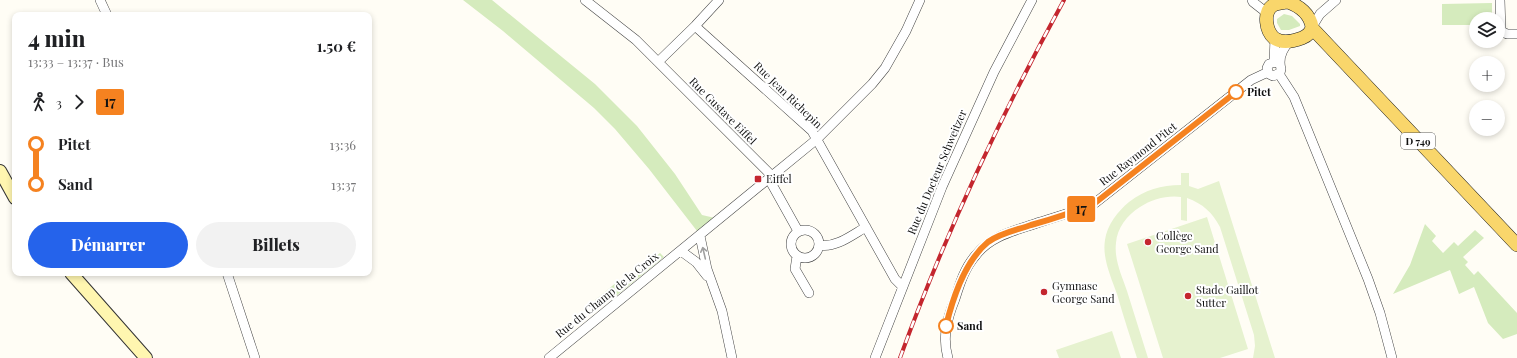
<!DOCTYPE html>
<html lang="fr">
<meta charset="utf-8">
<style>
:root{--surface:#fff;--page:#f2f2f2;--text:#202124;--muted:#757577;--accent:#2563eb}
body{margin:0;font-family:"Playfair Display",serif;background:var(--page);color:var(--text);height:100vh;display:flex;flex-direction:column;font-size:15px;white-space:nowrap}
*{box-sizing:border-box;margin:0}
p{font-size:13px;color:var(--muted)}
.icon{flex:none;width:22px;height:22px;fill:none;stroke:currentColor;stroke-width:2;stroke-linecap:round;stroke-linejoin:round}
.map{position:relative;flex:1;overflow:hidden}
.panel{position:absolute;left:12px;top:12px;width:360px;height:264px;display:flex;flex-direction:column;background:var(--surface);border-radius:8px;box-shadow:0 2px 6px #0003}
.panel>*{flex:none}
.badge{padding:0 8px;border-radius:3px;font-size:14px;line-height:26px}
.tools{position:absolute;left:1469px;top:12px;display:grid;gap:8px}
.tools a{display:grid;place-items:center;width:36px;height:36px;border-radius:50%;background:var(--surface);box-shadow:0 2px 6px #0003;font-size:20px}
.map>.badge{position:absolute;translate:-50% -50%;box-shadow:0 0 0 2px #fff}
.legs{display:flex;align-items:center;gap:6px;height:44px;padding:0 16px;font-size:13px}
.legs p{margin-inline-start:auto}
.headline{display:flex;align-items:center;justify-content:space-between;height:68px;padding:0 16px}
h1{font-size:22px;font-weight:800;line-height:30px}
.button{display:flex;gap:8px;margin-top:auto;padding:8px 16px}
.button a{flex:1;height:46px;border-radius:24px;background:var(--accent);color:#fff;font-size:16px;font-weight:800;line-height:46px;text-align:center}
.button a+a{background:var(--page);color:var(--text)}
ul{padding:0 16px;list-style:none}
li{display:flex;align-items:center;gap:14px;height:40px;font-size:15px}
li i{display:grid;place-items:center;width:6px;height:100%;margin:0 5px;background:currentColor}
li i::after{content:'';width:10px;height:10px;margin:-5px;border:3px solid;border-radius:50%;background:var(--surface)}
li p{margin-inline-start:auto}
li:first-child i{background:linear-gradient(#0000 50%,currentColor 0)}
li:last-child i{background:linear-gradient(currentColor 50%,#0000 0)}
.map>svg:first-child{display:block}
.green{fill:#d5ebbd}
.pitch{fill:#e6f2cf}
.lines{fill:none;stroke-linecap:round;stroke-linejoin:round}
.street-casing{stroke:#444;stroke-width:10}
.secondary-casing{stroke:#333;stroke-width:14}
.primary-casing{stroke:#222;stroke-width:14}
.street{stroke:#fff;stroke-width:9}
.secondary{stroke:#fff6b0;stroke-width:12}
.primary{stroke:#f9d66b;stroke-width:13}
.rail-casing{stroke:#c4262e;stroke-width:4}
.rail{stroke:#fff;stroke-width:2.5;stroke-dasharray:8;stroke-linecap:butt}
.oneway{stroke:#a0a0a0}
.line-1-casing{stroke:#fff;stroke-width:9}
.line-1{stroke:#f58220;stroke-width:6}
.stop-1-dot{fill:#fff;stroke:#f58220;stroke-width:2}
.poi-dot{fill:#c4262e;stroke:#fff;stroke-width:1.5}
.labels{text-anchor:middle;stroke-width:4;stroke-linejoin:round;paint-order:stroke}
.shield{fill:#fff;stroke:#585858;stroke-width:1}
.shield-label{font-size:10px;font-weight:bold;fill:#111}
.stop-label{font-size:11px;font-weight:bold;fill:#111;stroke:#fff;text-anchor:start}
.street-label{font-size:11px;fill:#111;stroke:#fff}
.poi-label{font-size:11px;fill:#111;stroke:#fff;text-anchor:start}
</style>
<div class="map">
<svg width="1517" height="358" viewBox="0 0 1517 358">
<rect width="100%" height="100%" fill="#fffdf5"/>
<!-- green -->
<path class="green" d="M463,0H492L595,84L637,126L675,174L702,215L715,218L697,231L649,169L615,129L594,108L503,31Z
M1492,3V19H1476V25H1442V4Z
M1284,14L1292,16L1300,24V26L1289,30H1281L1277,23V19Z
M1425,224L1436,236L1432,241L1443,253L1454,242L1458,246L1475,230L1484,238L1463,257L1468,262L1465,265L1474,275L1478,271L1517,313V334L1503,339L1488,323L1474,287L1459,294L1450,270L1393,294L1410,265Z
M660,253L664,257L611,300L608,296L597,305L595,300L617,282L621,285Z"/>
<!-- pitch -->
<path class="pitch" d="M1181,173H1189V186L1198,189L1219,181L1275,358H1253L1255,346L1254,335L1220,227C1212,212 1203,204 1187,198V221L1181,220V197C1168,195 1152,199 1140,207C1127,215 1117,228 1116,243C1114,260 1122,276 1127,291C1134,313 1141,336 1148,358H1137C1130,337 1123,315 1117,294C1111,277 1102,258 1105,240C1107,225 1118,211 1129,202C1145,190 1161,185 1181,185Z
M1207,217L1248,349L1220,358H1163L1127,244Z
M1112,331L1121,358H1059L1056,350Z"/>
<g class="lines">
<!-- street casing -->
<g class="street-casing">
<path id="street" d="M100,0L107,15
M585,0L636,40L772,176
M1252,0L1253,2L1267,13
M1500,0L1501,31L1507,34H1517
M695,26L812,131L895,279L903,287
M1312,27L1320,14L1336,0
M658,62L695,26L719,0
M1274,62L1275,38
M1280,64L1276,62L1269,64L1267,68L1269,74L1273,76L1280,73L1281,69C1278,58 1282,49 1290,41
M1279,74L1294,97L1368,279L1380,313L1392,358
M769,179L798,231
M791 244a14 14 0 1 1 28 0a14 14 0 1 1-28 0Z
M700,236L707,269L722,311L732,358
M820,245C836,248 852,235 866,227
M681,251L696,262L707,276
M797,256L795,269L809,293
M227,273L255,358
M549,358L817,139L872,84L885,68L906,31L920,0
M875,358L942,187L994,72L1032,0
M948,358C942,337 947,319 955,299C960,283 965,267 976,255C991,235 1018,230 1040,222C1059,216 1077,211 1095,203L1251,80L1268,72"/>
</g>
<!-- secondary casing -->
<g class="secondary-casing">
<path id="secondary" d="M0,171L15,198
M71,273L146,358"/>
</g>
<!-- primary casing -->
<g class="primary-casing">
<path id="primary" d="M1288,2C1299,6 1310,14 1312,27C1311,33 1307,36 1302,38C1294,41 1282,44 1274,38C1266,31 1263,13 1272,6C1276,3 1283,3 1288,2Z
M1312,28L1517,245"/>
</g>
<!-- street -->
<use href="#street" class="street"/>
<!-- secondary -->
<use href="#secondary" class="secondary"/>
<!-- primary -->
<use href="#primary" class="primary"/>
<!-- rail casing -->
<g class="rail-casing">
<path id="rail" d="M900,358C945,234 1001,115 1064,0"/>
</g>
<!-- rail -->
<use href="#rail" class="rail"/>
</g>
<!-- one-way arrows -->
<defs><path id="oneway-shaft" d="M-6 0H5M1.5-3L5.5 0L1.5 3" fill="none" stroke-width="1.6" stroke-linecap="round" stroke-linejoin="round"/></defs>
<use class="oneway" href="#oneway-shaft" transform="translate(704 253) rotate(-103)"/>
<g class="lines">
<!-- line-1 casing -->
<g class="line-1-casing">
<path id="line-1" d="M946,326C953,297 965,261 988,242C1000,233 1017,230 1031,225C1053,219 1074,212 1095,203L1236,92"/>
</g>
<!-- line-1 -->
<use href="#line-1" class="line-1"/>
</g>
<!-- markers -->
<g class="stop-1-dot">
<circle cx="1236" cy="92" r="7"/>
<circle cx="946" cy="326" r="7"/>
</g>
<g class="poi-dot">
<rect x="754" y="175" width="8" height="8" rx="2"/>
<circle cx="1148" cy="242" r="4"/>
<circle cx="1044" cy="292" r="4"/>
<circle cx="1188" cy="296" r="4"/>
</g>
<g class="labels">
<!-- shield labels -->
<rect class="shield" x="1401" y="133" width="34" height="16" rx="3"/>
<g class="shield-label">
<text x="1418" y="145">D 749</text>
</g>
<!-- stop labels -->
<g class="stop-label">
<text x="1247" y="96">Pitet</text>
<text x="957" y="330">Sand</text>
</g>
<!-- street labels -->
<g class="street-label">
<text transform="translate(788 95) rotate(44)" y="4">Rue Jean Richepin</text>
<text transform="translate(723 111) rotate(45)" y="4">Rue Gustave Eiffel</text>
<text transform="translate(1138 154) rotate(-38)" y="4">Rue Raymond Pitet</text>
<text transform="translate(937 172) rotate(-67)" y="4">Rue du Docteur Schweitzer</text>
<text transform="translate(607 295) rotate(-39)" y="4">Rue du Champ de la Croix</text>
</g>
<!-- poi labels -->
<g class="poi-label">
<text x="766" y="183">Eiffel</text>
<text x="1156" y="240">Collège<tspan x="1156" dy="13">George Sand</tspan></text>
<text x="1052" y="290">Gymnase<tspan x="1052" dy="13">George Sand</tspan></text>
<text x="1196" y="294">Stade Gaillot<tspan x="1196" dy="13">Sutter</tspan></text>
</g>
</g>
</svg>
<div class="tools">
<a><svg class="icon" aria-label="layers" viewBox="0 0 24 24"><path d="M12 4l9 5-9 5-9-5zM3 14l9 5 9-5"/></svg></a>
<a>+</a>
<a>−</a>
</div>
<b class="badge" style="left:1081px;top:209px;background:#f58220;color:#111">17</b>
<section class="panel">
<div class="headline"><div><h1>4 min</h1><p>13:33 – 13:37 · Bus</p></div><b>1.50 €</b></div>
<div class="legs"><svg class="icon" aria-label="walk" viewBox="0 0 24 24"><circle cx="13" cy="4" r="2"/><path d="M13 8l-2 6 4 7M11 14l-3 7M7 12l3-4h3l4 4"/></svg>3<svg class="icon" aria-label="forward" viewBox="0 0 24 24"><path d="M9 5l7 7-7 7"/></svg><b class="badge" style="background:#f58220;color:#111">17</b></div>
<ul>
<li><i style="color:#f58220"></i><b>Pitet</b><p>13:36</p></li>
<li><i style="color:#f58220"></i><b>Sand</b><p>13:37</p></li>
</ul>
<div class="button"><a>Démarrer</a><a>Billets</a></div>
</section>
</div>
